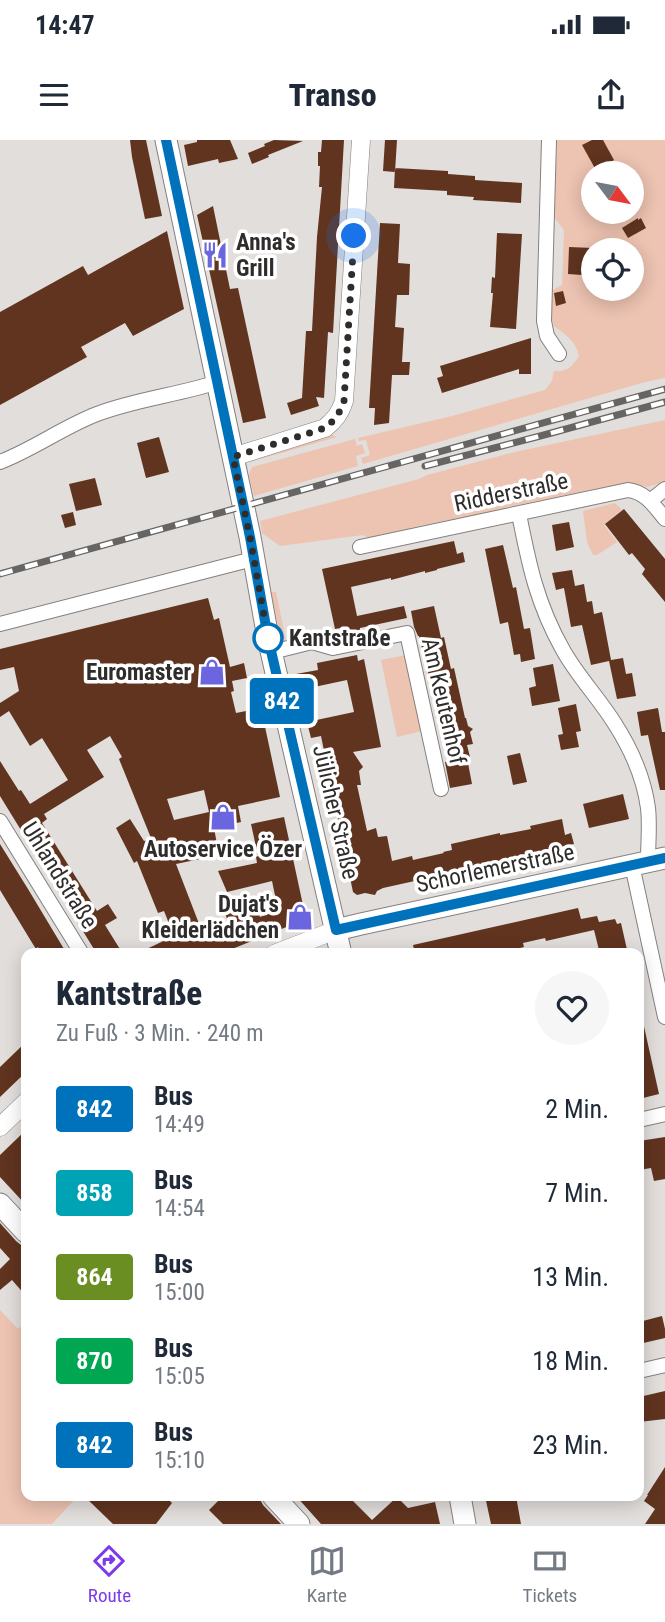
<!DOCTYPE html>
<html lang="de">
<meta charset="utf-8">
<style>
:root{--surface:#fff;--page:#f6f6f7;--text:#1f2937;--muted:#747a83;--line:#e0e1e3;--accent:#7c3aed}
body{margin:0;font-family:"Roboto Condensed",sans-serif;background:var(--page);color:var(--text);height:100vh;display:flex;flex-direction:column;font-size:26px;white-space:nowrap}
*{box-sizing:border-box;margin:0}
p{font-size:23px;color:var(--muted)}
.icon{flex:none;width:38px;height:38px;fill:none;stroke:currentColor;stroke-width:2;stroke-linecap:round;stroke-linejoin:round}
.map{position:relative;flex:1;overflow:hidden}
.panel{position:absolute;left:21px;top:808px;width:623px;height:553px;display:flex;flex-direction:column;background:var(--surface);border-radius:14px;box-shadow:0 4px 18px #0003}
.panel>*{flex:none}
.badge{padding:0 14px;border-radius:5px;font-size:24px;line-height:46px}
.needle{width:46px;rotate:122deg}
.tools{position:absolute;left:581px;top:21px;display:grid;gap:14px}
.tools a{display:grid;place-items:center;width:63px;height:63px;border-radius:50%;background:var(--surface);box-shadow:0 4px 18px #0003;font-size:35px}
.you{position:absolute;width:35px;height:35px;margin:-18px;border:5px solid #fff;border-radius:50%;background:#1a73e8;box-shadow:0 0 0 10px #1a73e833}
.map>.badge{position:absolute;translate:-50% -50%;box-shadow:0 0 0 4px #fff}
.round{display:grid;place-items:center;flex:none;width:74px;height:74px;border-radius:37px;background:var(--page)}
.head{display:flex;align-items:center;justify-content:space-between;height:119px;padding:0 35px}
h1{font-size:33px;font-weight:800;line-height:52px}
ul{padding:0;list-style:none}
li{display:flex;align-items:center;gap:21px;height:84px;padding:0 35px}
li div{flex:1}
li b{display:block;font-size:26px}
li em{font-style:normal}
li .badge{min-width:77px;font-weight:700;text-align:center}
.status{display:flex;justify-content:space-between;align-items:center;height:49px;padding:0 35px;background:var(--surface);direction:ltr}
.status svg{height:19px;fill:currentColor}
header{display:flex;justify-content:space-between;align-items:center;height:91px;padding:0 35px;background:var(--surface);font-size:32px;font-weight:800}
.tab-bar{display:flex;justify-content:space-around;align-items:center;height:98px;border-top:2px solid var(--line);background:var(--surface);font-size:19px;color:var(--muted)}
.tab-bar a{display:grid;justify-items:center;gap:4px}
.tab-bar .selected{color:var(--accent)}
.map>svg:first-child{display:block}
.green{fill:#edc3b1;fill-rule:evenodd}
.building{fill:#60341f;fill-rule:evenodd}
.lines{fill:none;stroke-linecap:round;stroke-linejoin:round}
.minor-casing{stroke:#84807f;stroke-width:16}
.tertiary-casing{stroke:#84807f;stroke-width:19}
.secondary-casing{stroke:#84807f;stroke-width:23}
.minor{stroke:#fff;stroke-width:14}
.tertiary{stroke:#fff;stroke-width:18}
.secondary{stroke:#fff;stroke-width:21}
.rail-casing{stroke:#676564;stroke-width:7}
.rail{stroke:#fff;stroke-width:4.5;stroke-dasharray:13;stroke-linecap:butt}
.line-casing{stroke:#fff;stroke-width:16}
.line{stroke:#0072bc;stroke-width:10}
.walk{stroke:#2f2d2c;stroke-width:7;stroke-dasharray:0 12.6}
.stop-dot{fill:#fff;stroke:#0072bc;stroke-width:3.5}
.labels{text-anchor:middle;stroke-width:7;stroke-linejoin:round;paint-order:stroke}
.poi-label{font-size:23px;font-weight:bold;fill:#2f2d2c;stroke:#fff;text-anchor:end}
.street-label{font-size:23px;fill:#2f2d2c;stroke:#fff}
.stop-label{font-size:23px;font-weight:bold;fill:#2f2d2c;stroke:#fff;text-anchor:start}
</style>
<div class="status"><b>14:47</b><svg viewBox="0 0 49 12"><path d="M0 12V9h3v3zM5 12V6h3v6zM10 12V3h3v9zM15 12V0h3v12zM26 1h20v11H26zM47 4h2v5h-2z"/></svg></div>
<header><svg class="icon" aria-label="menu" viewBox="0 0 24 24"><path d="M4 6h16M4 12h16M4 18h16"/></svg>Transo<svg class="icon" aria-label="share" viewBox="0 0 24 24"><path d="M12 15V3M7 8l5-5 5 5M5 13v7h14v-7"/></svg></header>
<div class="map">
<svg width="665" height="1384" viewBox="0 0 665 1384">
<rect width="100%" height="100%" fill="#e2dedc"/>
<!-- green -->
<path class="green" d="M557,0H665V238L645,242L363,324L361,318L370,315L366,300L359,301L358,298L452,276L545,250L552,241L554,231C567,232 572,227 579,216C576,201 566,195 554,186L551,175V151L562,145L564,90L554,77ZM593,33H632V72H593ZM593,110H632V149H593Z
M665,280V342L647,347L633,344L610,350L609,346L507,367V372L450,384L448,380L410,388L411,393L372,400L363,395L280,406L262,393L260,381L419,339L427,335L515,312Z
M331,294L337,297L250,322L252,318Z
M355,299L357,306L362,304L365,313L356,316L358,326L254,356L249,335L252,327Z
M615,363L622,370L604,385L617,402L597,415H593L587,402L583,371Z
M271,452H276L286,501L280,494Z
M406,515L422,591L397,597L381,520Z
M0,1170L18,1189L26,1182V1356H78L52,1384H0Z"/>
<!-- building -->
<path class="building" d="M130,0H146L162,76L145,79L132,17Z
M197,0H230L238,19L219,23L218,19L188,26L184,5L197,2Z
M274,0L303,1L268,15L269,17L252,24L248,13L265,6L264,4Z
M322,0H344L333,193L328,192L324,258L316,257L319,266L291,275L287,263L302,258L306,191H312L317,97L322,47H319L320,26H318V12H321Z
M385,0H397L395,32L383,31Z
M592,0H603L614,20L597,32L582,5Z
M395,28L448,31V34L475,36V40L522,43L521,63L473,60L474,57L447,55V51L394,48Z
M213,66L230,149L238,148L266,278L243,283L197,75Z
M638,78V80L641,78L646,88L628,98L622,88Z
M380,83L400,84L398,123L410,124L409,155H397L395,187L404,188L402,222H410L409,235H392L389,283L374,285L375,268H369Z
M167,91L184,169L133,196L125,183L81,207L87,217L0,265V172L83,126L88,135Z
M497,93L522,94L516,189L490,187L493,153H491L492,137L495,138Z
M569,107L593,108V138H582V135L568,134Z
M563,151L566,163L556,166L554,153Z
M531,198V234H519V229L442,253L437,238L443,236L440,226Z
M159,297L169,332L146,338L137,303Z
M95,338L102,365L76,371L69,344Z
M624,369L665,419V462L642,434L645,429L632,413L629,415L605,384Z
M73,372L76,385L65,388L61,375Z
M569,382L574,407L556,411L552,385Z
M454,401L457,414L463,412L465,422L437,429V430L425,433V431L391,440V438L351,447L357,476L404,466L407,478L360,488V491L348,493L346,487L335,489L322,429Z
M503,405L513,448L516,447L524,489L530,488L535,519L521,522L520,514L514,515L508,482L500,484L485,409Z
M572,430L575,446L584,444L587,462L592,461L594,474L602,472L611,520L623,518L626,534L632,533L636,556L617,559L609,521L591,525L582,485L571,487L564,448L556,450L552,433Z
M208,458L214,480L219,478L230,527L244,523L247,538L232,541L234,551L231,552L236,573L261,568L280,657L238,666L241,682L214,688L219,715L176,724L203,794L229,784L223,768L240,761L245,776L258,772L260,777L278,770L272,741L227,752L218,731L257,723L256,717L258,716L251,684L284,677L306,779L220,814H136L174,796L164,771L158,773L137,721L134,723L116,688L130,679L144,701L151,698L119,619L122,617L110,596L87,610L104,637L44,674L47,679L42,683L97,771L108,764L117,778L105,785L123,814H97L0,656V621L19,651L21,650L30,664L68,640L42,598L30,606L9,571L0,577V563L19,551L14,527L0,530V509ZM204,650L209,672L174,680L167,659Z
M434,466L441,498L444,497L451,529L454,528L465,578H466L468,586L473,589L470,592L473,604L467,605L470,617L467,618L472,644L450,648L445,622L452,621L445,584L442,571L438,572L419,496H418L414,487L411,471Z
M357,515L358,521L364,519L381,607L353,612L363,627L359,631L361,645H357L367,691L376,688L378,697L387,696L392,721L412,716L413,720L444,713L443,712L452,710L451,704L500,693V695L531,689L530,686L562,679L565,695L571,693L574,704L545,710L546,712L543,713V715L461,733L460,731L383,748L377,751L375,755L365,753L357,755L353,752L321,596L311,598L307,582L354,572L347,540L300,550L296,534L318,530L317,523Z
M553,524L560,561L532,566L529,548L536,546L533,528Z
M576,564L581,591L576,592L579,607L561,610L558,595L563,594L558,568Z
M658,568L662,592H665V650H660L648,595L641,596L637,572Z
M520,613L527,642L513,645L507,616Z
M623,654L629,679L589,688L583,664Z
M0,704L28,749L67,814H42L38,807L36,809L31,801L0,750Z
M578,768L581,779L597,776L599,782L615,779L617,784L621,783L628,814H600L594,790L546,801L545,798L523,803L524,807L508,811V809L496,812L495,810L480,814H415L413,805Z
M639,882H643L659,954L639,959Z
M26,902V932L0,957V927Z
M26,990V1065L0,1037V1015Z
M665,997V1039L654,1041L651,1028L639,1030V1001Z
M0,1083L16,1101L26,1109V1156L12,1140L0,1150V1129L10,1119L0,1108Z
M662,1176L665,1189V1198L639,1204V1182Z
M665,1251V1279L639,1282V1257Z
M665,1327V1384H645L655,1369L644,1361L648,1355H647Z
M84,1356H165L172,1363L156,1384H113Z
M223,1356H258L263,1365L281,1384H223L209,1370Z
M296,1356H348L372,1380L397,1357L408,1368L435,1362L440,1384H321Z
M485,1356H516L521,1384H491Z"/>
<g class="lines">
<!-- minor casing -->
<g class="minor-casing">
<path id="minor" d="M549,0L544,181L547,196L559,214
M0,322C34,309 63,287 97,274C136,259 178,255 218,242
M650,361L665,349
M519,374C529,425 537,464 563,510C578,537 599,558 615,584C631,609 644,639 648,668C650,685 648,704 648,721
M360,407L628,350C646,352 655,367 665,379
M0,484L253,419
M272,512L312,502L333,508L407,493L441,649
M0,681L82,814
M632,725L665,877
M639,980L665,974
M639,1231L665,1225"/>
</g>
<!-- tertiary casing -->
<g class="tertiary-casing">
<path id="tertiary" d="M233,317L325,288C335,280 340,273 344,261L361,0
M274,814L336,790
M0,987L26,962"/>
</g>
<!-- secondary casing -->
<g class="secondary-casing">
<path id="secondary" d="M166,0L250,397L268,498L341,814
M336,790L361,784L665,718
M0,1064L26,1092
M273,1356L299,1384
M460,1356L465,1384"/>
</g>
<!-- minor -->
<use href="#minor" class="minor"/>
<!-- tertiary -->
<use href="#tertiary" class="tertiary"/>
<!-- secondary -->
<use href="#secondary" class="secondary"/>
<!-- rail casing -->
<g class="rail-casing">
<path id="rail" d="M425,326L544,295L665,262
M0,434L665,249"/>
</g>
<!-- rail -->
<use href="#rail" class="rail"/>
</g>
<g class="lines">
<!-- line casing -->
<g class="line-casing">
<path id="line" d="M166,0L250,397L268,498L336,790L665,718"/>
</g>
<!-- line -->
<use href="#line" class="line"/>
<!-- walk -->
<path class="walk" d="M268,498L250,397L233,317L325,288C335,280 340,273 344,261L354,96"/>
</g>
<!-- icons -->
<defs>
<g id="restaurant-bare" transform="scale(2.1)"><path d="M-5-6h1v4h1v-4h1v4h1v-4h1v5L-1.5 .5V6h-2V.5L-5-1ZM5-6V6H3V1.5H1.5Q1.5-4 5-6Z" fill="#6b66e0" stroke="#fff" stroke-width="2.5" paint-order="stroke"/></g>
<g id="shop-bare" transform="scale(2.1)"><path d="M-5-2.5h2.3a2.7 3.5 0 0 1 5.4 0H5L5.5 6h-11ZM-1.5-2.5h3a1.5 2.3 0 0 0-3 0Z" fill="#6b66e0" stroke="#fff" stroke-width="2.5" paint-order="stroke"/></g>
</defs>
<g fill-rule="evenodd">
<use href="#restaurant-bare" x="215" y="115"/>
<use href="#shop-bare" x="212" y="532"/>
<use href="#shop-bare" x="223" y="677"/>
<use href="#shop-bare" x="300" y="777"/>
</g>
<!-- markers -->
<circle class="stop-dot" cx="268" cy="498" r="14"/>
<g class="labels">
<!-- poi labels -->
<g class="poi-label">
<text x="236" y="110" text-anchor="start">Anna's<tspan x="236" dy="26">Grill</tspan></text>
<text x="191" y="540">Euromaster</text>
<text x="223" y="717" text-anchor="middle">Autoservice Özer</text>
<text x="279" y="772">Dujat's<tspan x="279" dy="26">Kleiderlädchen</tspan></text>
</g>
<!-- street labels -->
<g class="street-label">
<text transform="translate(511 352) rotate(-12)" y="8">Ridderstraße</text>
<text transform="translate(444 561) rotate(77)" y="8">Am Keutenhof</text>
<text transform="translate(336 672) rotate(77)" y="8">Jülicher Straße</text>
<text transform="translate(495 728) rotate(-12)" y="8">Schorlemerstraße</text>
<text transform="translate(60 735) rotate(58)" y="8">Uhlandstraße</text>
</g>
<!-- stop labels -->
<g class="stop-label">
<text x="289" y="506">Kantstraße</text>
</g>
</g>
</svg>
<div class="tools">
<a><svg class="needle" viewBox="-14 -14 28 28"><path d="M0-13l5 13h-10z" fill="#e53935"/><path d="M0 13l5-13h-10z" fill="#747a83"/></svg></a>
<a><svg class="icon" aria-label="locate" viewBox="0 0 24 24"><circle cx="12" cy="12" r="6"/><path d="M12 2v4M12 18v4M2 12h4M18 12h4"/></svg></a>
</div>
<div class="you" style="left:354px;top:96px"></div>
<b class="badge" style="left:282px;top:561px;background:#0072bc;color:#fff">842</b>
<section class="panel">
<div class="head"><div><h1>Kantstraße</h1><p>Zu Fuß · 3 Min. · 240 m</p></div><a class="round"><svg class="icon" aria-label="heart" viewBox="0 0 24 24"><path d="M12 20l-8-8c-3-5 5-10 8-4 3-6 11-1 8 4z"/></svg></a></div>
<ul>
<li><span class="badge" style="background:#0072bc;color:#fff">842</span><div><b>Bus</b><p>14:49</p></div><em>2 Min.</em></li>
<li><span class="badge" style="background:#00a3b4;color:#fff">858</span><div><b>Bus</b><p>14:54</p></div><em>7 Min.</em></li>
<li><span class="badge" style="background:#6b8e23;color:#fff">864</span><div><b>Bus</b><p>15:00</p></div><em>13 Min.</em></li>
<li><span class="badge" style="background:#00a651;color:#fff">870</span><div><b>Bus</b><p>15:05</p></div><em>18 Min.</em></li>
<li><span class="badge" style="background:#0072bc;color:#fff">842</span><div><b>Bus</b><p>15:10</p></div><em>23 Min.</em></li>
</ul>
</section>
</div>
<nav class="tab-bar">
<a class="selected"><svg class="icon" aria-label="directions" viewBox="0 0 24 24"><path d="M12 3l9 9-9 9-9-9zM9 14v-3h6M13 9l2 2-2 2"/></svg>Route</a>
<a><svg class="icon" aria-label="map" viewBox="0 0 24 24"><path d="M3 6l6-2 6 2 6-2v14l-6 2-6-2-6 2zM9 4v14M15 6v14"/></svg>Karte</a>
<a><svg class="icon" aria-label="tickets" viewBox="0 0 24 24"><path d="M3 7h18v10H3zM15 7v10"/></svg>Tickets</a>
</nav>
